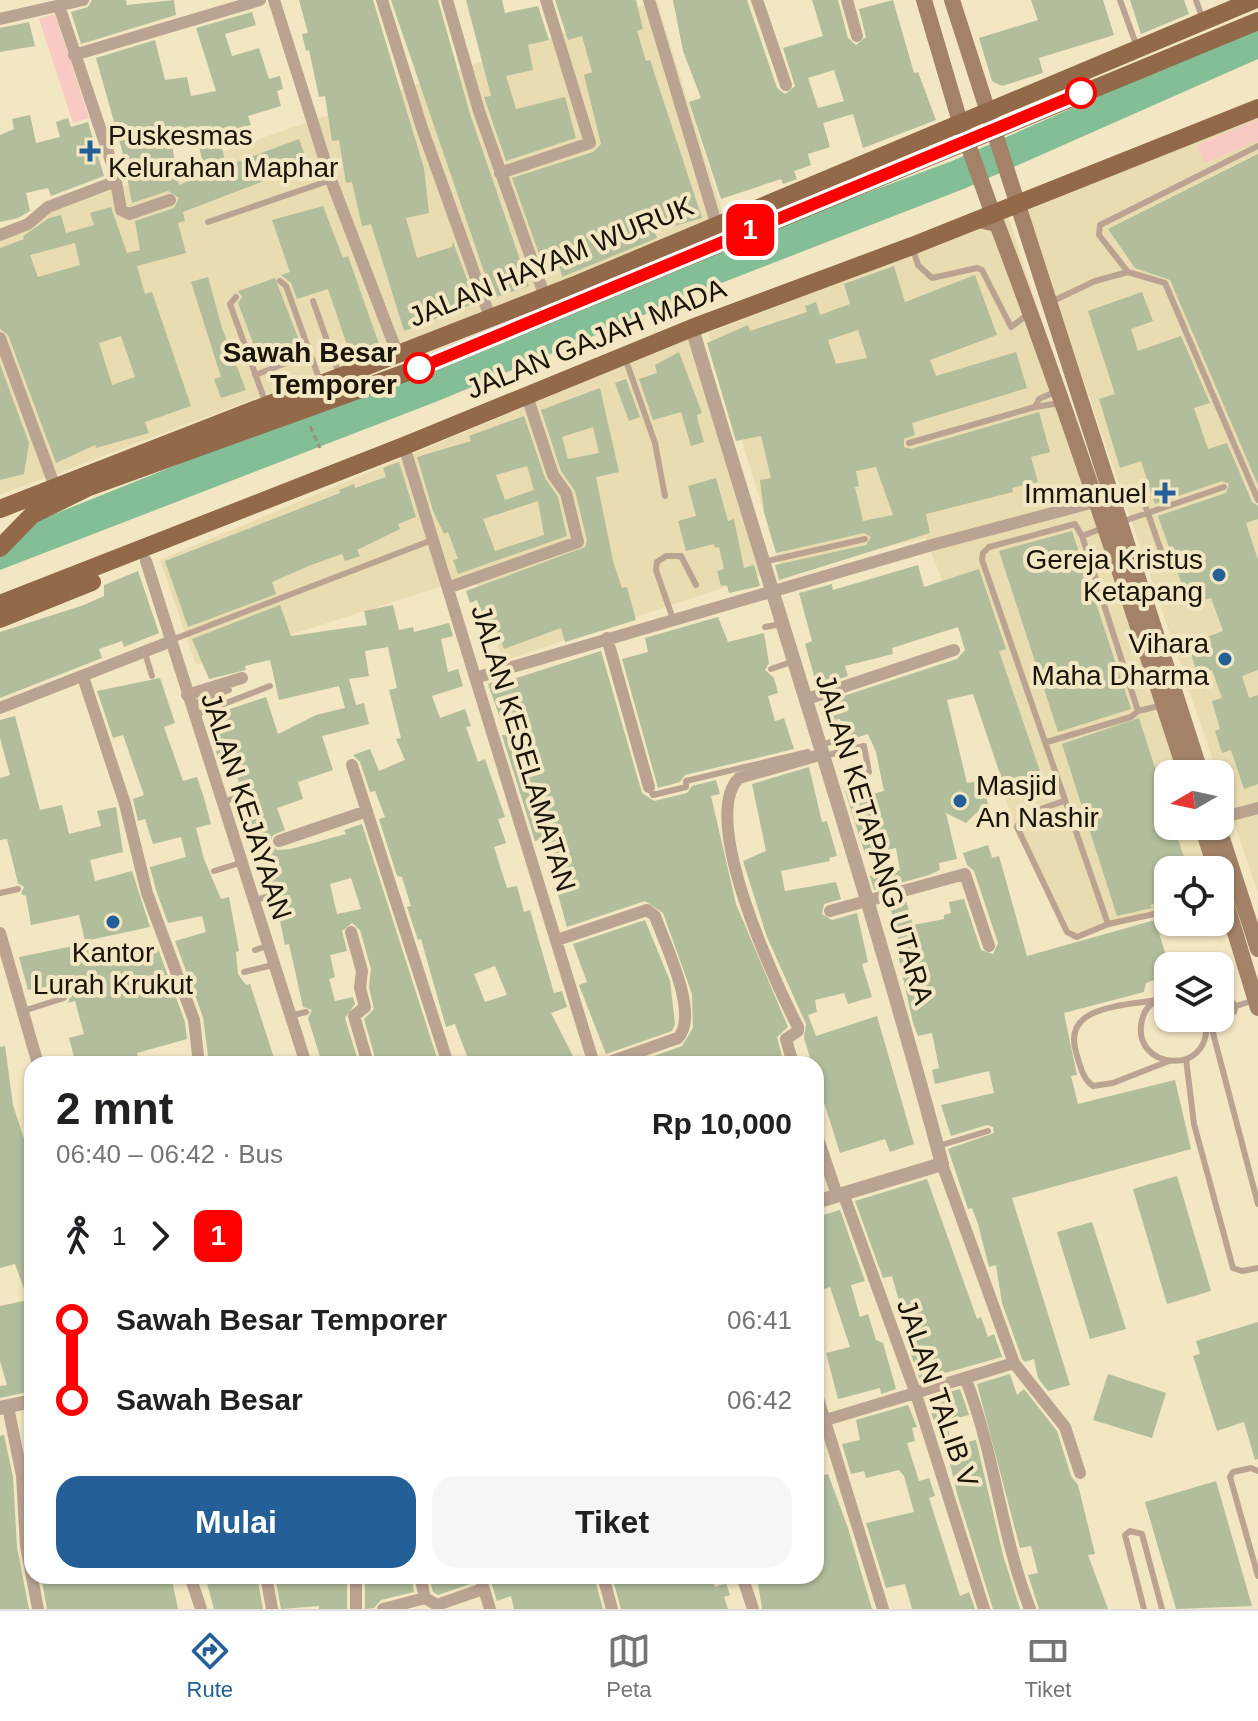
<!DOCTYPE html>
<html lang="id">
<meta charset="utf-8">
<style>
:root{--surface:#fff;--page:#f6f6f6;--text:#202124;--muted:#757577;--line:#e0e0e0;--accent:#246097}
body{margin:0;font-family:Arial,sans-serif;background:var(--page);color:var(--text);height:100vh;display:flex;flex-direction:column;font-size:30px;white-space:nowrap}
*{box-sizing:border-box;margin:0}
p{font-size:26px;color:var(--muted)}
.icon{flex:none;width:44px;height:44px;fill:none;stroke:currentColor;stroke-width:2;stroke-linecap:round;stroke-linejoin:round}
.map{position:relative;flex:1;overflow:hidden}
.details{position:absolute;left:24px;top:1056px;width:800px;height:528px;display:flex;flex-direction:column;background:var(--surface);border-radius:24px;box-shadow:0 2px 6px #0004}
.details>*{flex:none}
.badge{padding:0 16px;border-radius:12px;font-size:28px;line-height:52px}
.needle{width:52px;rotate:261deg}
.controls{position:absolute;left:1154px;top:760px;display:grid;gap:16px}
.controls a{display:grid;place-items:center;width:80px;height:80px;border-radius:16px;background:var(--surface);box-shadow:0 2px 6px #0004;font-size:40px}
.map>.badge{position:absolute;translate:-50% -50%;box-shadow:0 0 0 4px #fff}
.legs{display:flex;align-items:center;gap:12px;height:88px;padding:0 32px;font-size:26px}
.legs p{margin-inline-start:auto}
.summary{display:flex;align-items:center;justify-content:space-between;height:136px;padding:0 32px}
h1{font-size:44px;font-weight:700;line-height:60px}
.button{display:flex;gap:16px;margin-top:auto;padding:16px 32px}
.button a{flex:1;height:92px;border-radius:24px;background:var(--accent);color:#fff;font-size:32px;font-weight:700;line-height:92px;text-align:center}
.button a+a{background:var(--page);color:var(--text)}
ul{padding:0 32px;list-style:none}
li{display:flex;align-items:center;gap:28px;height:80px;font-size:30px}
li i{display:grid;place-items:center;width:12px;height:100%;margin:0 10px;background:currentColor}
li i::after{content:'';width:20px;height:20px;margin:-10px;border:6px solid;border-radius:50%;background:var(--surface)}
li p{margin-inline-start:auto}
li:first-child i{background:linear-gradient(#0000 50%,currentColor 0)}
li:last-child i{background:linear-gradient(currentColor 50%,#0000 0)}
.menu{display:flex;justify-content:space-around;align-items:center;height:112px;border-top:2px solid var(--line);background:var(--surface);font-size:22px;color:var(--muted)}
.menu a{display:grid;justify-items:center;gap:4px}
.menu .current{color:var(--accent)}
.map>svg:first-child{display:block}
.built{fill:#eadcb1}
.green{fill:#f8cac3}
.water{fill:#83be97}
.building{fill:#b1bd9b;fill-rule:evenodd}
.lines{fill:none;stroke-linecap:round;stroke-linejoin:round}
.path{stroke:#9b9177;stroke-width:3;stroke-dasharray:6 4;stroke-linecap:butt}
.service{stroke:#baa391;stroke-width:6}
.minor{stroke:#baa391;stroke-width:12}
.tertiary{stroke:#baa391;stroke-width:14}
.secondary{stroke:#a38267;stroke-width:16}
.primary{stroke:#926a49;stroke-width:18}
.line-1-casing{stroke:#fff;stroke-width:18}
.line-1{stroke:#f00;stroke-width:12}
.stop-1-dot{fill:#fff;stroke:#f00;stroke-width:4}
.poi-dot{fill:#246097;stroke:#f3e7c3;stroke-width:3}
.labels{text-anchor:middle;stroke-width:8;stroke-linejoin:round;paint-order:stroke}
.poi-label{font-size:28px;fill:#1a1508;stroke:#f3e7c3;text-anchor:end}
.street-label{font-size:28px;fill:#1a1508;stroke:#f3e7c3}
.stop-label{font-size:28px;font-weight:bold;fill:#1a1508;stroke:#f3e7c3;text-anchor:end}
</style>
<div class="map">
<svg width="1258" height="1609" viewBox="0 0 1258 1609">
<rect width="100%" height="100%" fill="#f3e7c3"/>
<!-- built -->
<path class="built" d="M657,1L725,221L0,495V229Z
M1258,116V893L1026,211Z
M1008,216L1189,774H1168V826H1205L1220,870H1168V909L1072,940L1012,826L983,692L926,538L782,570L708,333Z
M691,337L765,574L503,661L474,576L196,665L160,560Z"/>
<!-- green -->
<path class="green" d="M55,14L89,118L73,123L39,19Z
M1258,119V141L1204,163L1198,145Z"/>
<!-- water -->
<path class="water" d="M1258,26V59L966,188L706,289L438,401L0,570V536L686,260L952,161Z"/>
<!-- building -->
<path class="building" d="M92,0H126L127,5L174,0L176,15L81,44L71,12L88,7Z
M299,0H373L424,168L429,213L406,218L417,258L452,247L453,242L476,303L404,331L371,224L362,226L352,182L346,183L339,140L332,141L325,96L319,97L309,50L306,51L302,34L308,33Z
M391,0H438L470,114L529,286L493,298Z
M466,0H502L505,13L538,6L549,40L528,45L533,70L506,76L516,109L565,97L576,138L506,161L484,97L491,96Z
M555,0H636L643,29L637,31L646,61L650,60L702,218L655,232L657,238L562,277L559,264L544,268L512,178L593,152L601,144L584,75L592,72L582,36L568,40Z
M673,0H747L777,88L785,94L795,86L783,48L823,36L812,0H838L848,38L856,45L866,37L859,9L893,0L914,73L918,72L936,120L863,148L853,114L823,123L830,147L808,154L811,165L794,171L797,179L783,184L781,179L721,199L689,102L701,98L683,51ZM834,70L844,101L818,108L808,78Z
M1031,0H1103L1114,35L1039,58L1043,73L1002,86L992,81L979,38L1038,20Z
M1130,0H1184L1189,14L1141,34Z
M252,12L256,25L225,34L232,56L259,48L269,79L280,76L283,89L277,91L281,106L248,116L251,125L219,134L226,166L299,139L308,164L183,212L185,221L178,223L186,253L137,266L145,294L152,292L191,406L145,422L149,433L96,448L95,445L56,463L8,335L0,329V248L24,239L23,236L49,218L61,215L66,233L94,225L90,213L111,207L127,253L140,250L135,221L174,208L179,198L168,191L132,203L122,150L96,58L155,40L165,80L187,77L191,96L216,91L196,28ZM198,141L205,174L179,185L172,145ZM75,243L80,265L38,277L30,255ZM121,336L135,377L112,385L99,343Z
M29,22L35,46L0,52V28Z
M30,115L36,143L60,137L56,122L68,118L71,127L88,122L104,176L51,196L48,188L26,193L30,211L18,218L0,222V135L14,129L12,119Z
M1258,154V485L1170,280L1135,268L1108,229Z
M323,206L343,258L348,256L379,344L350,354L328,289L297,299L291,283L281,275L290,272L272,220Z
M894,266L905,302L975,275L997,335L930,360L936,376L1016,352L1027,388L912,423L915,435L904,439V447L911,449L1039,412L1050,452L1031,457L1038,482L1012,488L1013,492L926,514L930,533L779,580L775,565L866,545L871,537L864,533L776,553L764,512L760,480L771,478L761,436L736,441L707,343L748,325L750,331L807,312L805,306L816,302L820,315L850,304L844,284ZM858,330L867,358L836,364L828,340ZM876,467L893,515L863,521L855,487L859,486L856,471Z
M208,277L222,328L246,390L221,398L214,379L221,377L191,282Z
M275,278L302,348L261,364L238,303L242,297L238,291Z
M1142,292L1153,321L1131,329L1138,351L1181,336L1210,403L1194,408L1208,449L1227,443L1252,502L1258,506V519L1246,523L1258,560V670L1242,676L1249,698L1258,695V784L1244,789L1231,750L1222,753L1215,731L1220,729L1212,701L1222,698L1212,670L1198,675L1189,648L1203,644L1201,639L1223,631L1211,598L1189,605L1158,516L1226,493L1229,484L1222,481L1155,504L1141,461L1120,468L1099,399L1115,394L1088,311Z
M679,352L702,413L697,415L698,421L704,442L691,446L681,412L653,420L639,379L657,373L655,365Z
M0,364L29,443L24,474L0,480Z
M626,379L640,417L629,421L615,383Z
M600,388L619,472L596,477L613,561L622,588L627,587L636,620L565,642L561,628L504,649L491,620L485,622L477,600L470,603L466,591L585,547L587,540L575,491L561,471L541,410ZM593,427L599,453L568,459L562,437Z
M524,416L545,478L558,497L567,536L458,574L453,560L458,559L448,532L444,534L433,511L417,457L471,441L469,436ZM527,466L534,490L505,500L496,475ZM538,501L544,535L495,551L483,519Z
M399,462L416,517L398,524L400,529L357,550L360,556L345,561L342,554L311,565L272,582L276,594L188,627L165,561L340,493L339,490L354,484L355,488L386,477L383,468Z
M716,478L728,521L734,519L744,568L754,565L760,586L729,593L727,585L721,586L717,571L724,569L719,547L715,548L714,544L686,551L678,521L696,516L688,486Z
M1072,531L1131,709L1058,732L999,551Z
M918,565L924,587L979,569L1006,649L999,651L1043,780L987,799L989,810L976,813L966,823L946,813L957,859L939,863L940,870L929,875L874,890L870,876L900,870L896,848L865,854L845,791L856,788L859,797L884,791L876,752L868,734L846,741L840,719L825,721L819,704L957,659L965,650L958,627L892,648L893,654L845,666L848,676L817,686L805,644L812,641L799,593L832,584L833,590ZM973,694L1001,777L967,783L947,700Z
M138,571L159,633L124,647L122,641L99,649L102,658L0,698V632L84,605L104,596V585Z
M280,605L291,636L367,625L364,611L393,605L399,630L413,627L414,632L449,623L453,636L441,639L448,672L458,669L463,686L432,696L440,718L465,709L471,726L466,727L478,762L485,759L505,817L498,819L506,843L494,847L507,888L517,886L524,912L530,910L554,993L562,991L567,1007L551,1013L577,1064H470L455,1024L446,1027L421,939L418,940L407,907L411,906L402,877L397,876L379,819L385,817L375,791L370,792L360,762L353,755L370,749L379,771L405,760L396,739L401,738L389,690L397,688L388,647L365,651L369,676L349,679L356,705L364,703L369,724L322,736L333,770L298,782L303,799L277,808L285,830L273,835L270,843L277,850L291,849L346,834L344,830L362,824L439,1064H377L364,1019L374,1009L369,987L371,969L360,930L352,923L342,931L347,951L330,955L335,977L329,979L335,1001L353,997L355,1004L345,1018L359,1064H325L321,1060L308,1018L312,1010L303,1007L289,944L285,945L280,921L276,922L272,902L278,899V893L270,890L242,806L246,804L249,794L241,789L232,762L220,765L216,751L223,749L212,715L266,697L278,734L316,715L345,708L339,686L279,700L270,660L245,666L246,670L209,679L192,639ZM351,878L361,909L337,914L330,884ZM495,966L507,995L485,1002L474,974Z
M718,617L728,642L764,633L769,663L765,670L774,678L778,693L768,696L775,721L784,718L794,749L685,775L680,782L658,788L622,659L648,652L645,638Z
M601,651L642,793L654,801L687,793L692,786L716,780L720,794L711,796L736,904L788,1027L777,1037L784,1064H631L682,1046L693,1028L692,994L663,913L645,901L567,927L557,891L564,889L542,839L535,841L502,735H506L488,684L503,679L504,682Z
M160,678L175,723L164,727L183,781L197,777L204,798L211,824L196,828L204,859L221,899L229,897L239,951L236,952L238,974L246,985L250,984L276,1064H209L203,1017L175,941L206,932L202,916L168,923L156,890L150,867L186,857L181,837L153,844L145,819L138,821L133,799L144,795L123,735L113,738L97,691Z
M15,716L40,810L62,805L69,834L101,826L97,811L116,807L123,852L90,860L95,881L132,871L150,927L85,941L79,915L31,925L26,896L21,894L24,887L18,883L7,839L0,840V778L10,775L0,738V720Z
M1139,718L1168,809V826H1174L1188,870H1168V899L1150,905L1152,908L1117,916L1062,744Z
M809,767L822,822L827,821L837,856L829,858L830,861L781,871L785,891L836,882L841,899L824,904L822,914L832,920L857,913L868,962L862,964L872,997L848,1004L844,993L815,1000L817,1012L808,1015L816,1036L877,1016L914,1144L890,1152L885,1139L840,1153L816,1077V1064H812L804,1038L806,1024L767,937L743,861L766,851L752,784Z
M988,845L992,858L999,856L1027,956L1155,920L1168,962V975L1146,983L1144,992L1064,1013L1077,1075L1071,1076L1078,1104L1175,1080L1191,1149L1012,1198L1070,1385L1048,1391L1038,1378L1034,1359L1025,1362L1022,1359L1002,1303L996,1265L989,1267L978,1224L972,1208L968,1209L948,1149L994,1133L993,1127L987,1125L951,1136L941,1105L994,1093L989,1071L935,1084L932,1070L939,1068L932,1033L918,1036L913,1023L897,950L900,949L895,921L888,904L906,900L913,925L944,919V915L951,913L949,902L964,899L981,950L993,954L998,943L974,871L967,865L963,853Z
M645,920L670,981L675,1024L672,1031L606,1054L579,985L587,982L573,944Z
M93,942L98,963L157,946L185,1022L187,1039L137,1053L140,1064H76L69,1038L84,1034L75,1001L68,1003L70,997L63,984L28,990L19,957Z
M5,1046L13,1105L26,1145L31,1144L32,1151V1391L0,1398V1386L7,1385L0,1361V1306L28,1300L15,1264L0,1268V1047Z
M1177,1176L1211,1291L1167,1304L1133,1189Z
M927,1179L977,1319L981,1317L988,1337L994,1334L1002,1357L920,1380L905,1338L909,1337L892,1276L883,1278L855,1201Z
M840,1210L865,1281L851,1285L860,1317L868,1314L876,1340L883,1343L896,1389L881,1394L880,1388L838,1399L826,1353L850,1347L830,1287L816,1292V1217Z
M1092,1222L1126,1329L1090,1339L1057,1232Z
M1258,1322V1459L1255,1460L1244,1422L1217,1431L1193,1356L1200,1354L1196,1341Z
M1010,1374L1017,1395L1024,1389L1057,1431L1071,1476L1078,1485L1095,1554L1088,1555L1108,1609H1039L1028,1575L1038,1573L1031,1546L1020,1548L977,1384Z
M1108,1374L1166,1393L1152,1438L1093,1420Z
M960,1389L969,1415L946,1421L951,1441L941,1443L928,1403L946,1398L945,1393Z
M908,1405L917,1427L912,1428L915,1441L907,1443L919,1481L929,1478L935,1496L929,1498L960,1596L969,1592L975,1609H912L905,1584L886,1588L866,1523L914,1512L904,1476L899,1470L866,1478L864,1471L851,1474L842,1444L860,1440L856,1420Z
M4,1435L13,1477L17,1547L29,1609H0V1436Z
M976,1440L1003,1555L1020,1609H993L958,1497L946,1447Z
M828,1474L848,1528L872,1609H762L757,1576H816V1477Z
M1216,1481L1252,1606L1176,1609L1145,1502Z
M41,1576H171L178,1609H47Z
M205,1576H257L263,1609H214Z
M275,1576H347V1609H319V1606L281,1609Z
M365,1576H411L414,1592L381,1600L374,1608L365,1609Z
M429,1576H464V1580L471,1578L473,1583L438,1595L433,1592Z
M489,1576H574L575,1581L594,1576L603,1609H514L511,1596L497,1601Z
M612,1576H698L700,1582L711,1578L715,1587L726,1583L730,1595L724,1597L728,1609H621Z"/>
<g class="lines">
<!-- path -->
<path class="path" d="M310,426L320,448"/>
<!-- service -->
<path class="service" d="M1120,0L1137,47
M1196,0L1203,20
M208,222L331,180
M913,249L918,265L932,278L977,268L982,270L1011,327L1027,315
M1128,272L1099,235L1100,225L1258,146
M280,281L286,286L320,381
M236,297L230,304L266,404
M313,301L339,374
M1053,301L1095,281L1128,272L1165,283L1258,500
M625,358L655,443L665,496
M255,375L310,354
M1035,407L1039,399L1057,391
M909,443L1035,407L1060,403
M1054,495L1090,487
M1112,496L1139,488L1165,562L1137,571
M1121,522L1224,487
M1103,528L1082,536L1075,524L989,547L983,553L982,560L1108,924L1168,911
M763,562L865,539
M673,619L656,570L657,562L666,556H681L696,585
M765,627L781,624
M169,641L435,539
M145,653L152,676
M771,669L794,661
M192,704L229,690
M1138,711L1163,705
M195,715L270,686
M1047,742L1131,717L1138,711L1082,536
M821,745L840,739L835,723
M824,756L864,746L869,772
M1198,764L1217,763L1225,770L1227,789L1220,802
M649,787L653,795L686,787V781L808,752
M1064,801L1023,815L1017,827L1067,932L1077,937L1108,924
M223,802L243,795
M214,871L240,863
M0,893L18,889
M252,901L273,895
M255,950L267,946
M244,972L273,965
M1168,996C1155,999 1145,1007 1142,1020C1130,1070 1212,1078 1206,1022
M1157,1000C1125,1006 1062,1005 1076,1052C1080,1065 1082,1078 1093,1086L1113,1083L1169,1061
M1220,1006L1232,1002L1236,1006L1252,1001
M23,1011L64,998
M1220,1014L1234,1012L1236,1006
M290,1016L306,1012
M1209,1018L1258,1204
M1186,1059L1194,1124L1233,1268L1242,1271L1258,1268
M938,1146L988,1131
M1258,1471L1251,1468L1233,1472L1230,1477L1258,1576
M1144,1609L1125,1535L1130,1531L1142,1534L1162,1609"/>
<!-- minor -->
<path class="minor" d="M274,0L331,180L398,355
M382,0L422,128L490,317
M447,0L479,111L545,297
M649,0L716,223
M757,0L786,85
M847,0L857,36
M59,6L114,170L121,210L129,214L170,200
M0,19L83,0
M74,55L260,0
M500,173L590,143L546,0
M0,235L28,224L48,207L114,182
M0,338L55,487
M404,446L594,1064
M146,561L306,1064
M450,587L578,542L566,493L553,475L527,396
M607,638L649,787
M83,677L125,804L147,893L194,1020L199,1064
M478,677L932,545L1098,501
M187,695L242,678
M807,699L954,650
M0,708L169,642
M352,765L448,1064
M1220,818L1258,808
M279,841L367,811
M830,911L965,874L989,946
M351,932L362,971L360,988L365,1007L354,1016L368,1064
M0,933L38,1064
M557,940L647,910L655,916C665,945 700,1014 678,1038L604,1064
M793,1064L786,1039L798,1031V1027C776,984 698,818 739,778L823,754
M816,1133L837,1195
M942,1164L1014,1363L1065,1427L1080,1473
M843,1193L916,1394L984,1609
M966,1380C995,1454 1001,1535 1030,1609
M816,1392L883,1609
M8,1407L22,1476L26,1546L38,1609
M816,1423L1014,1363
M190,1576L201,1609
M266,1576L272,1609
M356,1576V1609
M420,1576L425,1598
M480,1576L490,1609
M603,1576L612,1609
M742,1576L753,1609
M383,1609L425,1598L437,1605L483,1589"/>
<!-- tertiary -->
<path class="tertiary" d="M692,328C775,607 867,883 942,1164L816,1202
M0,1408L32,1401"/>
<!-- secondary -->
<path class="secondary" d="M924,0L960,122L996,223
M952,0L1201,774
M978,220L997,224C1066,405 1126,589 1186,774
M1202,826L1216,870
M1218,826L1258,949
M1220,883L1258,1008"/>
<!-- primary -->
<path class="primary" d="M0,509L575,285L1254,0
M0,548L32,515L89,487L419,368L1258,21
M0,604L404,446L692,328L912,246L1258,108
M0,619L92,582"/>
</g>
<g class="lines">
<!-- line-1 casing -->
<g class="line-1-casing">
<path id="line-1" d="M419,368L1081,93"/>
</g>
<!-- line-1 -->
<use href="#line-1" class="line-1"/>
</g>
<!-- markers -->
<g class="stop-1-dot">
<circle cx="1081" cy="93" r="14"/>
<circle cx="419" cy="368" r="14"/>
</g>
<g class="poi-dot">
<path d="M86 139h8v8h8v8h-8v8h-8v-8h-8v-8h8z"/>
<path d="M1161 481h8v8h8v8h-8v8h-8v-8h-8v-8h8z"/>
<circle cx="1219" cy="575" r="8"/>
<circle cx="1225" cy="659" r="8"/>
<circle cx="960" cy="801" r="8"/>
<circle cx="113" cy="922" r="8"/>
</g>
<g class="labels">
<!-- poi labels -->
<g class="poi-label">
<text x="108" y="145" text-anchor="start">Puskesmas<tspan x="108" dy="32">Kelurahan Maphar</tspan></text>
<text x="1147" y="503">Immanuel</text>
<text x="1203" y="569">Gereja Kristus<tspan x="1203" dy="32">Ketapang</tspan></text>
<text x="1209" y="653">Vihara<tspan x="1209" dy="32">Maha Dharma</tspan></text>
<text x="976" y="795" text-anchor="start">Masjid<tspan x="976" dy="32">An Nashir</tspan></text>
<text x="113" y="962" text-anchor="middle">Kantor<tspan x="113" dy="32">Lurah Krukut</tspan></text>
</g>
<!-- street labels -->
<g class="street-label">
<text transform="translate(551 261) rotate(-22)" y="10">JALAN HAYAM WURUK</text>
<text transform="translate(596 338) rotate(-22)" y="10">JALAN GAJAH MADA</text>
<text transform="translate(524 748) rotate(73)" y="10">JALAN KESELAMATAN</text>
<text transform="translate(247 806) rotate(72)" y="10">JALAN KEJAYAAN</text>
<text transform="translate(875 839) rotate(73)" y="10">JALAN KETAPANG UTARA</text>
<text transform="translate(938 1393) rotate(71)" y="10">JALAN TALIB V</text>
</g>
<!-- stop labels -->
<g class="stop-label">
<text x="397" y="362">Sawah Besar<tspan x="397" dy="32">Temporer</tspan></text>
</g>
</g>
</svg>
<div class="controls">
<a><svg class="needle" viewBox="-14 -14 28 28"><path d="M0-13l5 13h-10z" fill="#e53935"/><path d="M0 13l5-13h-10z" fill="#757577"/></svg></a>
<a><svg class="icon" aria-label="locate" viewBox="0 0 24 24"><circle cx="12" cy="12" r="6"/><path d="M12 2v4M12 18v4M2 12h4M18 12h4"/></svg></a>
<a><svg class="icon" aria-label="layers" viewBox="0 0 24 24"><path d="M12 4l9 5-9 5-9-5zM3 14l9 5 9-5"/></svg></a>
</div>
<b class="badge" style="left:750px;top:230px;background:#f00;color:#fff">1</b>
<section class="details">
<div class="summary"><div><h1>2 mnt</h1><p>06:40 – 06:42 · Bus</p></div><b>Rp 10,000</b></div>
<div class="legs"><svg class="icon" aria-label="walk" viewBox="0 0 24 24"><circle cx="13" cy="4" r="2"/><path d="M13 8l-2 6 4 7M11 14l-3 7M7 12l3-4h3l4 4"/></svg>1<svg class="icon" aria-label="forward" viewBox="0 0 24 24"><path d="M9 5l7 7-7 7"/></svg><b class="badge" style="background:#f00;color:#fff">1</b></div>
<ul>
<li><i style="color:#f00"></i><b>Sawah Besar Temporer</b><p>06:41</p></li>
<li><i style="color:#f00"></i><b>Sawah Besar</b><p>06:42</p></li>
</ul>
<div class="button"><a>Mulai</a><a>Tiket</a></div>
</section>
</div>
<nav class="menu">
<a class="current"><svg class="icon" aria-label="directions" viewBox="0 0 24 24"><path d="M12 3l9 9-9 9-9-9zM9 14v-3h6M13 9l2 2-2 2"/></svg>Rute</a>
<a><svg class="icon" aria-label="map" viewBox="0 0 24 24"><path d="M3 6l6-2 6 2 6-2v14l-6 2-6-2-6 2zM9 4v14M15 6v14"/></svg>Peta</a>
<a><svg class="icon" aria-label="tickets" viewBox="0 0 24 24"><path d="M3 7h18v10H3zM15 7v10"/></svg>Tiket</a>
</nav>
